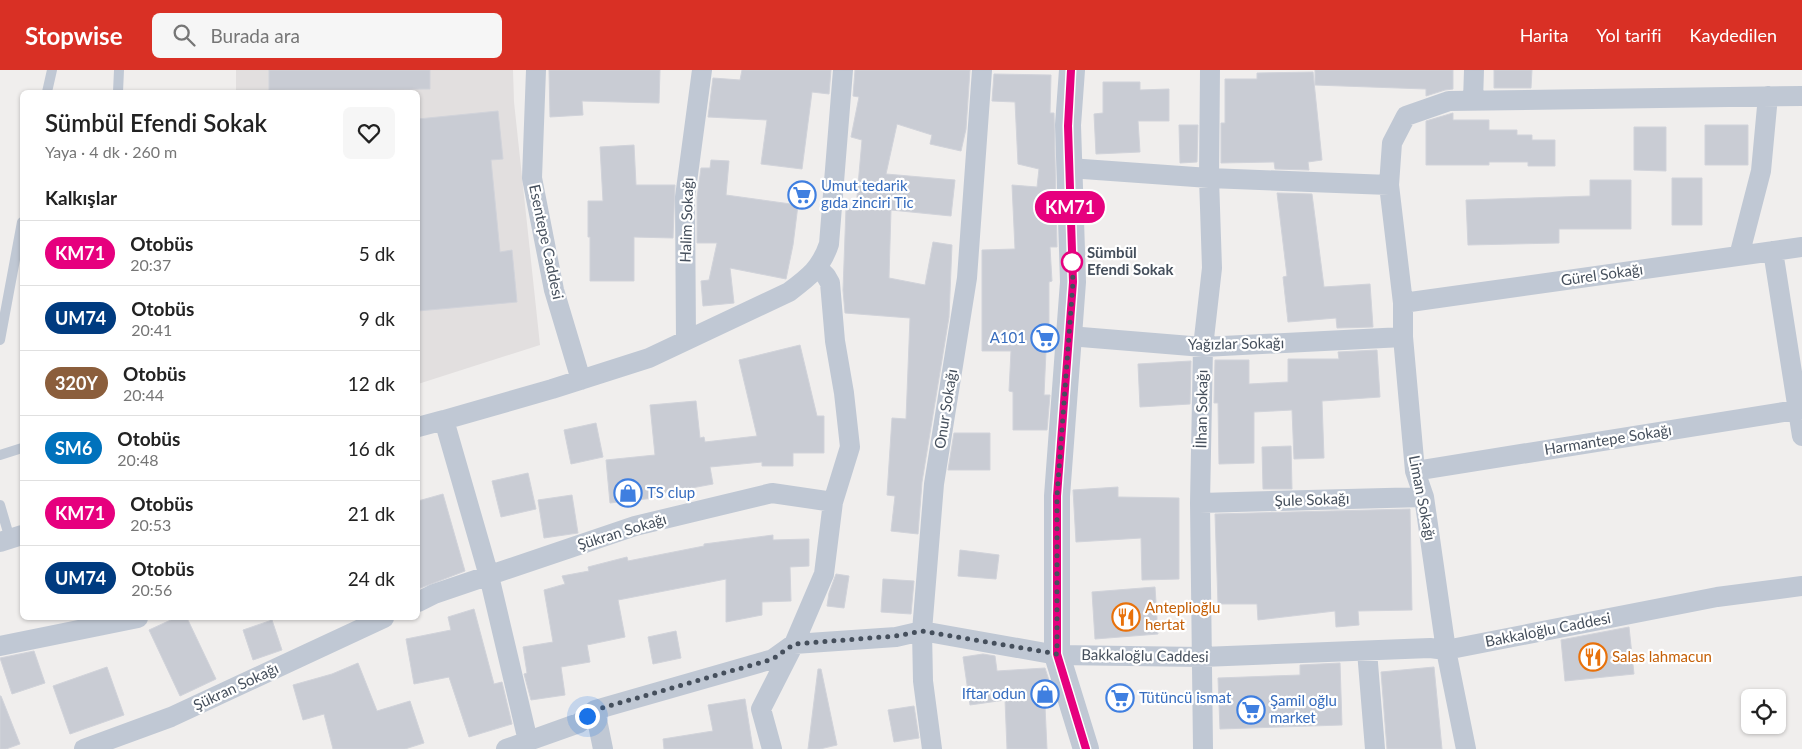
<!DOCTYPE html>
<html lang="tr">
<meta charset="utf-8">
<style>
:root{--surface:#fff;--page:#f6f6f6;--text:#222;--muted:#767676;--line:#e0e0e0;--accent:#d93025}
body{margin:0;font-family:Lato,sans-serif;background:var(--page);color:var(--text);height:100vh;display:flex;flex-direction:column;font-size:19px;white-space:nowrap}
*{box-sizing:border-box;margin:0}
p{font-size:16px;color:var(--muted)}
.icon{flex:none;width:28px;height:28px;fill:none;stroke:currentColor;stroke-width:2;stroke-linecap:round;stroke-linejoin:round}
.map{position:relative;flex:1;overflow:hidden}
.sheet{position:absolute;left:20px;top:20px;width:400px;height:530px;display:flex;flex-direction:column;background:var(--surface);border-radius:8px;box-shadow:0 1px 4px #0004}
.sheet>*{flex:none}
.badge{padding:0 10px;border-radius:16px;font-size:18px;line-height:32px}
.fabs{position:absolute;left:1741px;top:619px;display:grid;gap:10px}
.fabs a{display:grid;place-items:center;width:45px;height:45px;border-radius:8px;background:var(--surface);box-shadow:0 1px 4px #0004;font-size:25px}
.you{position:absolute;width:25px;height:25px;margin:-12px;border:4px solid #fff;border-radius:50%;background:#1a73e8;box-shadow:0 0 0 8px #1a73e833}
.map>.badge{position:absolute;translate:-50% -50%;box-shadow:0 0 0 2px #fff}
h2{padding:0 25px;font-size:19px;line-height:45px}
.round{display:grid;place-items:center;flex:none;width:52px;height:52px;border-radius:8px;background:var(--page)}
.overview{display:flex;align-items:center;justify-content:space-between;height:85px;padding:0 25px}
h1{font-size:24px;font-weight:600;line-height:38px}
ul{padding:0;list-style:none}
li{display:flex;align-items:center;gap:15px;height:65px;padding:0 25px;border-top:1px solid var(--line)}
li div{flex:1}
li b{display:block;font-size:19px}
li em{font-style:normal}
li .badge{min-width:55px;font-weight:700;text-align:center}
header{display:flex;align-items:center;gap:30px;box-sizing:border-box;height:70px;padding:0 25px;background:var(--accent);color:#fff}
header strong{font-size:24px}
nav{display:flex;gap:28px;margin-inline-start:auto;font-size:18px}
.search{width:350px;height:45px;background:var(--page);display:flex;align-items:center;gap:12px;box-sizing:border-box;padding:0 18px;border-radius:8px;color:var(--muted);font-size:19px}
.map>svg:first-child{display:block}
.education{fill:#e2dfdf}
.building{fill:#c9ccd4;stroke:#d1d3da}
.lines{fill:none;stroke-linecap:round;stroke-linejoin:round}
.service{stroke:#c0c8d4;stroke-width:10}
.minor{stroke:#c0c8d4;stroke-width:20}
.tertiary{stroke:#c0c8d4;stroke-width:26}
.line-casing{stroke:#fff;stroke-width:11}
.line{stroke:#e6007e;stroke-width:8}
.walk{stroke:#454f5c;stroke-width:5;stroke-dasharray:0 9}
.stop-dot{fill:#fff;stroke:#e6007e;stroke-width:2.5}
.labels{text-anchor:middle;stroke-width:4.5;stroke-linejoin:round;paint-order:stroke}
.shop-label{font-size:15px;fill:#366cbe;stroke:#fff;text-anchor:start}
.street-label{font-size:15px;fill:#454f5c;stroke:#fff}
.stop-label{font-size:15px;font-weight:bold;fill:#454f5c;stroke:#fff;text-anchor:start}
.food-label{font-size:15px;fill:#c56008;stroke:#fff;text-anchor:start}
</style>
<header>
<strong>Stopwise</strong>
<div class="search"><svg class="icon" aria-label="search" viewBox="0 0 24 24"><circle cx="10" cy="10" r="6"/><path d="M15 15l6 6"/></svg>Burada ara</div>
<nav><a>Harita</a><a>Yol tarifi</a><a>Kaydedilen</a></nav>
</header>
<div class="map">
<svg width="1802" height="679" viewBox="0 0 1802 679">
<rect width="100%" height="100%" fill="#f0eeed"/>
<!-- education -->
<path class="education" d="M236,0H513L514,32L540,275L418,314V22H236Z"/>
<!-- building -->
<path class="building" d="M269,0H430V19L269,20Z
M549,0H660L659,33L582,31L583,45L550,47Z
M742,0H831L829,24L812,22L802,99L761,94L767,50L708,47L713,8L740,10Z
M855,0H970L966,59L961,81L930,74L932,65L897,54L886,104L955,110L951,146L891,140L889,208L925,215L933,172L952,175L949,247L922,412L918,464L891,461L895,426L887,425L892,348L906,349L910,248L845,243L843,220L846,138H856L862,70L851,67L859,27L853,26Z
M1315,0H1453V19L1445,20L1426,26V19L1315,15Z
M1494,0H1532L1531,18H1494Z
M1313,2L1322,90L1308,92L1309,100L1275,99L1274,92L1221,93V53H1225V9H1257V3Z
M994,4L1051,5L1050,43H1054L1057,177H1050L1052,211L1049,212V281H1046L1044,325H1050L1047,360H1013V322L1009,321L1011,281H982V180L1015,179L1012,115L1037,117L1039,99L1018,94L1015,32L992,31Z
M1103,12H1140V20L1169,19V51H1138L1140,82L1096,84L1094,44L1103,43Z
M498,41L503,89L491,90L500,182L512,180L517,232L418,241V49Z
M1453,43V50H1489V60H1517V65H1532V70H1555V96H1528V92H1489V95H1426V51Z
M1179,55H1198L1197,92L1180,93Z
M1705,55H1748V95H1705Z
M1634,57H1666V101L1634,100Z
M634,75L636,115H675L673,168L634,167V211H590V167H588V131H603L600,77Z
M711,90L729,91L726,125L798,135L793,175L786,209L730,198L734,233L703,236L701,211L709,210L717,173H697V128L701,98H710Z
M1672,108H1702V155H1672Z
M1590,110H1631V159H1559V173L1468,175L1466,130L1590,126Z
M1277,123L1312,124L1324,217L1370,214L1373,257L1337,258L1336,248L1288,252L1283,207L1287,206Z
M800,275L817,346H824V383H793V396H762V392L710,397L713,414L654,425V428L610,433L606,390L655,385L650,335L696,331L700,368L704,367L705,372L757,366L739,290Z
M1377,280L1380,327L1322,331L1324,388L1294,389L1292,340L1254,342V393L1219,394L1218,333H1214L1215,290H1249V314L1288,312V289H1339L1338,282Z
M1191,291L1190,334L1140,337L1138,294Z
M596,353L603,387L571,394L564,360Z
M954,363H990V400H948Z
M1291,376L1292,419H1263L1262,377Z
M528,403L536,439L501,447L492,411Z
M1118,417V427L1179,428V509L1142,510L1141,468L1076,472L1073,420Z
M443,424L465,501L418,519V431Z
M572,425L578,463L544,468L538,430Z
M1410,439L1412,540L1358,541L1359,555L1336,557L1335,541L1258,550L1257,534H1218L1215,444Z
M773,465V470L809,469V496L790,497L791,531L762,532V545L726,552V509L618,530L625,567L587,575L590,592L561,597L565,625L531,630L524,604L527,603L523,577L553,572L544,520L565,514L562,506L589,501L588,497L627,487L628,491L704,476V474Z
M960,480L999,485L996,509L958,506Z
M836,504L849,506L844,538L827,536L829,523Z
M883,509L914,511L911,544L881,542Z
M1155,517L1158,564L1095,569L1092,522Z
M474,539L494,614L502,612L512,654L469,667L449,607L414,614L406,569L451,560L448,547Z
M175,548H187L216,609L180,626L149,560Z
M272,550L282,580L253,590L243,560Z
M1629,557L1634,604L1565,611L1561,570Z
M676,561L681,588L653,594L648,567Z
M34,581L45,613L12,624L0,588Z
M983,584L995,586L997,601L1045,598L1053,623L1054,635L1045,636L1047,679H1007L1005,630L970,635L963,587Z
M358,593L377,641L410,631L424,673L405,679H333L324,644L303,650L293,615L332,604Z
M1340,593L1342,655L1220,659L1218,608L1300,605V595Z
M107,597L124,645L70,664L53,616Z
M1434,597L1442,679H1387L1381,602Z
M818,599H821L837,675L820,679H808Z
M0,626H1L20,674L6,679H0Z
M745,629L753,679H664L663,669L713,661L708,635Z
M914,636L919,668L894,672L888,640Z"/>
<g class="lines">
<!-- service -->
<path class="service" d="M47,22L52,0
M118,22L119,0
M0,270L22,152
M0,385L22,378
M0,435L10,469"/>
<!-- minor -->
<path class="minor" d="M536,0L532,108L554,220L581,310
M1473,31L1474,0
M1069,98L1209,108L1389,115L1392,73L1406,46L1449,31L1802,26
M1389,115L1403,233V267L1415,401L1424,427L1446,580L1466,679
M1773,181L1802,366
M1739,186L1761,101L1768,26
M1403,233L1802,177
M1069,266L1203,277L1403,267
M686,270L685,127L702,0
M418,357L444,350
M1415,401L1802,339
M1200,433L1424,427
M0,472L22,465
M418,532L434,524L635,456L772,423L833,432
M0,576L138,548
M1367,581L1375,679
M595,640L603,679
M528,671L489,506L444,350L552,319L649,288L789,222C809,207 821,198 829,174L843,0
M84,679L171,647L384,548
M506,679L579,653L595,640L773,589L794,574L896,567L922,561L1057,585L1202,587L1430,578L1446,580L1717,527L1802,516
M772,679L761,639L794,574L824,504L833,432L850,377L844,323L835,271L830,213L826,206L818,198
M932,679L923,611L922,561L934,414L967,208L982,0
M1203,679L1200,433L1203,277L1212,198L1209,108L1210,0"/>
<!-- tertiary -->
<path class="tertiary" d="M1072,0L1068,55L1073,212L1057,426V585L1086,679"/>
</g>
<g class="lines">
<!-- line casing -->
<g class="line-casing">
<path id="line" d="M1071,0L1068,56L1073,212L1057,426V584L1086,679"/>
</g>
<!-- line -->
<use href="#line" class="line"/>
<!-- walk -->
<path class="walk" d="M587,646L595,640L773,589L794,574L896,566L922,561L1057,584V426L1073,212L1072,192"/>
</g>
<!-- icons -->
<defs>
<g id="supermarket-ring" transform="scale(1.4375)"><circle r="9.5" fill="#fff" stroke="#3f7fe0" stroke-width="1.5"/><path d="M-6-5.5h2.5l.6 2H6L4.5 2H-2.5L-4.4-4H-6ZM-1.5 3.2a1.3 1.3 0 1 0 .1 0ZM3 3.2a1.3 1.3 0 1 0 .1 0Z" fill="#3f7fe0"/></g>
<g id="shop-ring" transform="scale(1.4375)"><circle r="9.5" fill="#fff" stroke="#3f7fe0" stroke-width="1.5"/><path d="M-5-2.5h2.3a2.7 3.5 0 0 1 5.4 0H5L5.5 6h-11ZM-1.5-2.5h3a1.5 2.3 0 0 0-3 0Z" fill="#3f7fe0"/></g>
<g id="restaurant-ring" transform="scale(1.4375)"><circle r="9.5" fill="#fff" stroke="#e8710a" stroke-width="1.5"/><path d="M-5-6h1v4h1v-4h1v4h1v-4h1v5L-1.5 .5V6h-2V.5L-5-1ZM5-6V6H3V1.5H1.5Q1.5-4 5-6Z" fill="#e8710a"/></g>
</defs>
<g fill-rule="evenodd">
<use href="#supermarket-ring" x="802" y="125"/>
<use href="#supermarket-ring" x="1045" y="268"/>
<use href="#shop-ring" x="628" y="423"/>
<use href="#restaurant-ring" x="1126" y="547"/>
<use href="#restaurant-ring" x="1593" y="587"/>
<use href="#shop-ring" x="1045" y="624"/>
<use href="#supermarket-ring" x="1120" y="628"/>
<use href="#supermarket-ring" x="1251" y="640"/>
</g>
<!-- markers -->
<circle class="stop-dot" cx="1072" cy="192" r="10"/>
<g class="labels">
<!-- shop labels -->
<g class="shop-label">
<text x="821" y="121">Umut tedarik<tspan x="821" dy="17">gıda zinciri Tic</tspan></text>
<text x="1026" y="273" text-anchor="end">A101</text>
<text x="647" y="428">TS clup</text>
<text x="1026" y="629" text-anchor="end">Iftar odun</text>
<text x="1139" y="633">Tütüncü ismat</text>
<text x="1270" y="636">Şamil oğlu<tspan x="1270" dy="17">market</tspan></text>
</g>
<!-- street labels -->
<g class="street-label">
<text transform="translate(687 150) rotate(-88)" y="5">Halim Sokağı</text>
<text transform="translate(546 172) rotate(78)" y="5">Esentepe Caddesi</text>
<text transform="translate(1602 205) rotate(-8)" y="5">Gürel Sokağı</text>
<text transform="translate(1236 274) rotate(-1)" y="5">Yağızlar Sokağı</text>
<text transform="translate(946 339) rotate(-81)" y="5">Onur Sokağı</text>
<text transform="translate(1202 339) rotate(-89)" y="5">İlhan Sokağı</text>
<text transform="translate(1608 370) rotate(-9)" y="5">Harmantepe Sokağı</text>
<text transform="translate(1422 428) rotate(79)" y="5">Liman Sokağı</text>
<text transform="translate(1312 430) rotate(-2)" y="5">Şule Sokağı</text>
<text transform="translate(622 462) rotate(-17)" y="5">Şükran Sokağı</text>
<text transform="translate(1548 560) rotate(-11)" y="5">Bakkaloğlu Caddesi</text>
<text transform="translate(1145 586) rotate(1)" y="5">Bakkaloğlu Caddesi</text>
<text transform="translate(236 617) rotate(-25)" y="5">Şükran Sokağı</text>
</g>
<!-- stop labels -->
<g class="stop-label">
<text x="1087" y="188">Sümbül<tspan x="1087" dy="17">Efendi Sokak</tspan></text>
</g>
<!-- food labels -->
<g class="food-label">
<text x="1145" y="543">Anteplioğlu<tspan x="1145" dy="17">hertat</tspan></text>
<text x="1612" y="592">Salas lahmacun</text>
</g>
</g>
</svg>
<div class="fabs">
<a><svg class="icon" aria-label="locate" viewBox="0 0 24 24"><circle cx="12" cy="12" r="6"/><path d="M12 2v4M12 18v4M2 12h4M18 12h4"/></svg></a>
</div>
<div class="you" style="left:587px;top:646px"></div>
<b class="badge" style="left:1070px;top:137px;background:#e6007e;color:#fff">KM71</b>
<section class="sheet">
<div class="overview"><div><h1>Sümbül Efendi Sokak</h1><p>Yaya · 4 dk · 260 m</p></div><a class="round"><svg class="icon" aria-label="heart" viewBox="0 0 24 24"><path d="M12 20l-8-8c-3-5 5-10 8-4 3-6 11-1 8 4z"/></svg></a></div>
<h2>Kalkışlar</h2>
<ul>
<li><span class="badge" style="background:#e6007e;color:#fff">KM71</span><div><b>Otobüs</b><p>20:37</p></div><em>5 dk</em></li>
<li><span class="badge" style="background:#003b80;color:#fff">UM74</span><div><b>Otobüs</b><p>20:41</p></div><em>9 dk</em></li>
<li><span class="badge" style="background:#8b5e3c;color:#fff">320Y</span><div><b>Otobüs</b><p>20:44</p></div><em>12 dk</em></li>
<li><span class="badge" style="background:#0072bc;color:#fff">SM6</span><div><b>Otobüs</b><p>20:48</p></div><em>16 dk</em></li>
<li><span class="badge" style="background:#e6007e;color:#fff">KM71</span><div><b>Otobüs</b><p>20:53</p></div><em>21 dk</em></li>
<li><span class="badge" style="background:#003b80;color:#fff">UM74</span><div><b>Otobüs</b><p>20:56</p></div><em>24 dk</em></li>
</ul>
</section>
</div>
